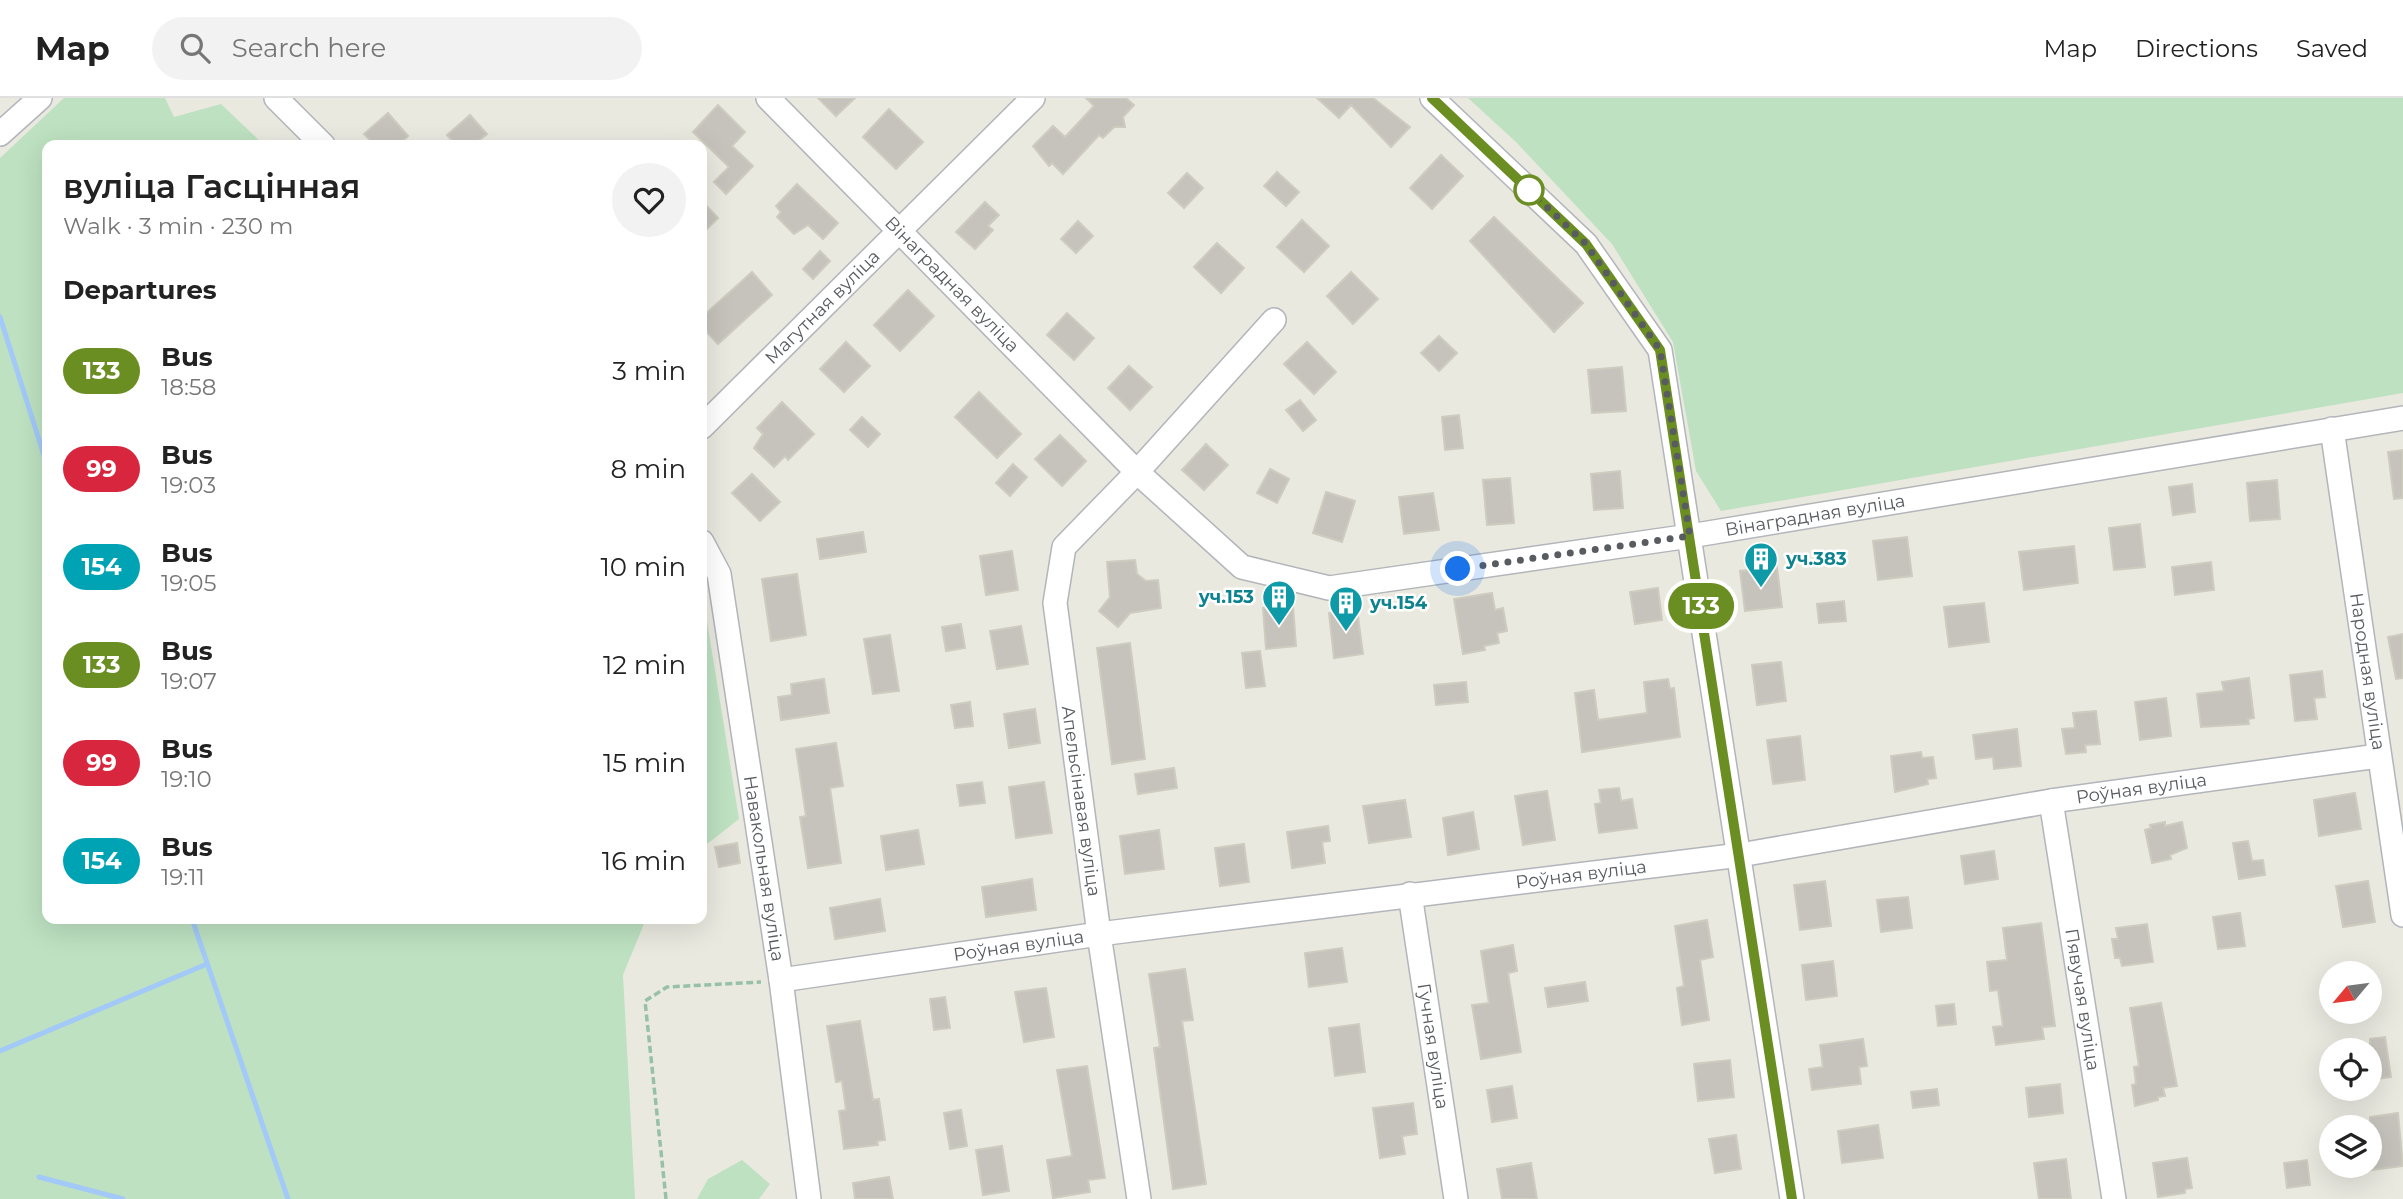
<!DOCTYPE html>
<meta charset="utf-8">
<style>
:root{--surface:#fff;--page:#f2f2f2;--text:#222;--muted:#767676;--line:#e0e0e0}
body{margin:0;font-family:Montserrat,sans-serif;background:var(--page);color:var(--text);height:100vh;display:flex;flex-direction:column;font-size:26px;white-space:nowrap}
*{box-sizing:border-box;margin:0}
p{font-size:23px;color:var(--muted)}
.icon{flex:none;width:38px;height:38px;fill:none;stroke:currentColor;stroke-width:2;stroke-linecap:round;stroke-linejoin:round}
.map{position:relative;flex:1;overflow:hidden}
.panel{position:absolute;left:42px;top:42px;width:665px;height:784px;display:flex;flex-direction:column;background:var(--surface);border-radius:14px;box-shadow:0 7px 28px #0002}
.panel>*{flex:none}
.badge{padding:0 14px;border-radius:23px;font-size:24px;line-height:46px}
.needle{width:46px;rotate:241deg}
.buttons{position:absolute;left:2319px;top:863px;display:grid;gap:14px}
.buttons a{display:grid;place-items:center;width:63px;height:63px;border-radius:50%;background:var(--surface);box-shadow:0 7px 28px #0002;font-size:35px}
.you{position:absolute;width:35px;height:35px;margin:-18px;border:5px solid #fff;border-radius:50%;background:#1a73e8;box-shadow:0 0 0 10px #1a73e833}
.map>.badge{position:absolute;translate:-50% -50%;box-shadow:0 0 0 4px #fff}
h2{padding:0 21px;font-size:26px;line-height:63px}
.round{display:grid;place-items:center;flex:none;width:74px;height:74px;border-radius:37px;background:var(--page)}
.head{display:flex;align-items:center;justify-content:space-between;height:119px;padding:0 21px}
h1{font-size:33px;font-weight:600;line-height:52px}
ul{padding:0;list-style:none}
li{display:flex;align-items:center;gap:21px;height:98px;padding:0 21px}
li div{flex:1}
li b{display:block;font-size:26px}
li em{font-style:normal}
li .badge{min-width:77px;font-weight:700;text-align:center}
header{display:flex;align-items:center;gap:42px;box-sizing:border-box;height:98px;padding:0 35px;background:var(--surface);border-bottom:2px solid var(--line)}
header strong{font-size:33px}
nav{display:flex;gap:38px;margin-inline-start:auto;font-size:24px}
.search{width:490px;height:63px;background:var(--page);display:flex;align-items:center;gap:18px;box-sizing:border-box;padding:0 24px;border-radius:38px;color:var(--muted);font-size:26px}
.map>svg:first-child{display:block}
.green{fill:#bde1c1}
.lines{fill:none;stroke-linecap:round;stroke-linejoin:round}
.stream{stroke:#a2c9f8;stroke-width:5}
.building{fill:#c6c3bd;stroke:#cecbbf;stroke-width:2}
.minor-casing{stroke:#b2b5ba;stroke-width:26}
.path{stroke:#97c1a7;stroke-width:3.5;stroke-dasharray:7 3.5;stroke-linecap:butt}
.minor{stroke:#fff;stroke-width:23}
.line-casing{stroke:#fff;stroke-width:16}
.line{stroke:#6b8e23;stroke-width:10}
.walk{stroke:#585b60;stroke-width:7;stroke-dasharray:0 12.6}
.stop-dot{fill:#fff;stroke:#6b8e23;stroke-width:3.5}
.labels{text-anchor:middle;stroke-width:5;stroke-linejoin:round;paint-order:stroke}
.street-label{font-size:18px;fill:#585b60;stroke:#fff}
.culture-label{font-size:18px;font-weight:bold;fill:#0d838f;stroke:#fff;text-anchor:start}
</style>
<header>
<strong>Map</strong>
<div class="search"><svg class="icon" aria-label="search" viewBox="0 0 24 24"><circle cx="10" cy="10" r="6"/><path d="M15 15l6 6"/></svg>Search here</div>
<nav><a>Map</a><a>Directions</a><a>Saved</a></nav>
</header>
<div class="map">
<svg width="2403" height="1101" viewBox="0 0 2403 1101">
<rect width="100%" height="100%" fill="#eae9e0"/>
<!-- green -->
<path class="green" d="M64,0H165L174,19L221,6L264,47H47V821H646L623,877L635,1101H0V60Z
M1468,0H2403V295L1721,413L1696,373L1673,244L1612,146L1516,44Z
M702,492L739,721L702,750Z
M742,1062L770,1086L759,1101H697L708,1081Z"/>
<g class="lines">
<!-- stream -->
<path class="stream" d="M0,219L47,367
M192,821L288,1101
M0,953L207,866
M39,1079L123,1101"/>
</g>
<!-- building -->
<path class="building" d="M818,0H855L836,18Z
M1086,0H1126L1134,7L1123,19L1125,29H1114L1103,40L1099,37L1063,76L1052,65L1049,68L1033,48L1053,28L1065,39L1094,8Z
M1317,0H1373L1410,29L1391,49L1351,7L1339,20Z
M718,7L745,34L732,48L753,68L726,96L714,84L729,69L693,34Z
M889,11L923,44L896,71L863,39Z
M388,15L408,38L399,47H375L364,36Z
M470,17L487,36L473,47H456L447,37Z
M1441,57L1463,78L1432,111L1410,90Z
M1277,74L1299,94L1286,108L1264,88Z
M1187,75L1203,90L1184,110L1168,95Z
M797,86L838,125L823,141L808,127L794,136L777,119L781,114L776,108Z
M702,103L718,120L702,136Z
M985,104L999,117L988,128L993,132L975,151L956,134Z
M1494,119L1583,205L1554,234L1470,143Z
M1302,122L1329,148L1304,174L1277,149Z
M1078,123L1093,138L1076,155L1061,141Z
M1217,145L1244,170L1221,195L1194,169Z
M820,153L830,163L813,181L803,171Z
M752,174L772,197L718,246L702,229V219Z
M1351,174L1378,201L1353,226L1327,198Z
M908,192L934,218L900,253L874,227Z
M1067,215L1094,240L1074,262L1047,237Z
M1439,238L1457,255L1439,273L1421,255Z
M846,244L870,268L844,294L820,271Z
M1307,244L1336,274L1314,296L1284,266Z
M1129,268L1152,289L1130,312L1108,290Z
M1622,269L1626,313L1592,315L1588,272Z
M979,294L1021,336L997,360L955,319Z
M1300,302L1316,322L1303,333L1286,312Z
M782,304L814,336L788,362L785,358L774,369L754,350L763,336L757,330Z
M1459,317L1463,350L1445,352L1442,319Z
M862,319L880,336L868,349L850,332Z
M1060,337L1086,363L1062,388L1035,361Z
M1206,346L1228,367L1204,392L1182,372Z
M2403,352V400L2394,401L2388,354Z
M1013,366L1027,379L1010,398L996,385Z
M1270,371L1289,381L1277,405L1257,395Z
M1620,373L1623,410L1594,412L1591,376Z
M752,376L780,404L760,423L732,395Z
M1510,380L1514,425L1487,427L1483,382Z
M2277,382L2280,421L2250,423L2247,385Z
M2192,386L2195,414L2173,417L2169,389Z
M1326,394L1355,403L1342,444L1313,435Z
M1433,395L1439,432L1404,436L1399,399Z
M2140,426L2145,469L2114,472L2109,430Z
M863,434L866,454L820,461L817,441Z
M1907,439L1912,478L1878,482L1873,443Z
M2074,448L2078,485L2024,492L2019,454Z
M1012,453L1018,492L986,497L980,458Z
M1135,462L1137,476L1146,483L1158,482L1161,510L1130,515L1118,529L1099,513L1110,499L1107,464Z
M2211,464L2214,492L2175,497L2172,469Z
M1777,469L1782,509L1745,513L1740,473Z
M797,476L806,537L771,543L762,481Z
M1658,490L1662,522L1635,526L1630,494Z
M1492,495L1495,512L1503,510L1507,533L1497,535L1499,545L1484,548L1485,552L1463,556L1454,501Z
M1844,503L1846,523L1819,525L1817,506Z
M1984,505L1989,544L1949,549L1944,509Z
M1293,508L1296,548L1266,551L1263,510Z
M1357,511L1363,556L1334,560L1329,515Z
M961,526L965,550L946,553L942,529Z
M1021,528L1028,566L997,571L990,533Z
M2403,536V580L2396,581L2388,539Z
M890,537L899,593L873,596L864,541Z
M1130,545L1145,661L1112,666L1097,550Z
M1260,553L1265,588L1246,590L1242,555Z
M1781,564L1786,603L1757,607L1752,567Z
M2322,573L2325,599L2314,600L2317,621L2295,623L2290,577Z
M2249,580L2254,620L2248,621L2249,626L2201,629L2197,596L2224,593L2222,584Z
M824,581L829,615L781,622L778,599L792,597L791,586Z
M1668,581L1670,591L1674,590L1680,639L1582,654L1575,595L1594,592L1598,622L1647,615L1644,584Z
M1466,584L1468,604L1436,607L1434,587Z
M2166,600L2171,638L2140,642L2135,604Z
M970,604L973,628L955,630L951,607Z
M1035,611L1040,645L1009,650L1004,616Z
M2096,613L2100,646L2085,647L2086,654L2066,656L2062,631L2075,630L2073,615Z
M2017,631L2021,668L1994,671L1993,659L1976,661L1973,637Z
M1800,638L1805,682L1773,686L1767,642Z
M836,645L843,688L830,690L841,765L808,770L800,719L806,718L796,651Z
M1921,654L1922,660L1933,659L1936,680L1927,681L1928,686L1895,694L1891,658Z
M1174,670L1177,690L1138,696L1135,676Z
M982,684L985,705L960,708L957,687Z
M1044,684L1052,735L1016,740L1009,689Z
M1619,690L1621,703L1632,701L1637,730L1599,735L1595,706L1601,705L1599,692Z
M1547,693L1555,742L1523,747L1515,698Z
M2355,695L2361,731L2319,738L2314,702Z
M1405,702L1411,739L1369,745L1363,708Z
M1473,714L1479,751L1448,757L1443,720Z
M2165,724V728L2182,724L2187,750L2170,757L2171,761L2152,765L2145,732L2151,730L2150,727Z
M1328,728L1330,743L1322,744L1325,765L1292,770L1287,734Z
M918,732L924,766L886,772L881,738Z
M1159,732L1164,771L1125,776L1120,738Z
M2248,743L2252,763L2263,762L2265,777L2239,781L2233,745Z
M737,745L740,765L719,769L715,749Z
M1244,746L1249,784L1220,788L1215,750Z
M1994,753L1998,781L1965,786L1961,758Z
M1032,781L1036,812L986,819L982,789Z
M1825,783L1831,828L1800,832L1794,787Z
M2368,783L2375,824L2343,829L2336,788Z
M1908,799L1912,830L1881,834L1877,802Z
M880,801L885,833L835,841L830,810Z
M2240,815L2245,848L2218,851L2213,819Z
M1707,822L1713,859L1700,862L1709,922L1682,927L1677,890L1684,888L1675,828Z
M2041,825L2055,928L2042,929L2044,941L1996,947L1993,929L2003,928L1998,892L1990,893L1987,864L2007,862L2003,830Z
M2147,826L2153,864L2122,868L2120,860H2115L2112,841H2118L2116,830Z
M1513,847L1517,873L1508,875L1521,954L1481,961L1472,907L1489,905L1481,853Z
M1342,850L1347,884L1309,889L1305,855Z
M1833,863L1837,898L1806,902L1802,867Z
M1185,871L1193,922L1182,923L1206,1086L1173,1091L1154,950L1160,949L1149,876Z
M1585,884L1588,903L1548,909L1545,890Z
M1046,890L1054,939L1024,944L1015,894Z
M945,899L950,930L934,932L930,901Z
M2161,905L2177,988L2163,990L2165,998L2158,999V1002L2135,1008L2132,987L2136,986L2134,969L2139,968L2130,910Z
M1954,906L1956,926L1938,928L1936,908Z
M860,923L873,1002L879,1001L885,1042L877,1043L878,1047L844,1051L839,1013L846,1012L842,983L836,984L827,928Z
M1359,926L1365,974L1335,978L1329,930Z
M2385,939L2391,979L2370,982V941Z
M1863,941L1867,968L1859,969L1861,986L1812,992L1809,971L1823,969L1820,947Z
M1730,962L1734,999L1698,1003L1694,966Z
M1087,968L1105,1080L1088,1082L1090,1094L1053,1100L1047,1062L1072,1058L1057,972Z
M2060,986L2063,1015L2029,1019L2026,990Z
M1512,988L1517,1020L1492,1024L1487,992Z
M1937,991L1939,1007L1913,1010L1911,994Z
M1413,1005L1417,1036L1402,1038L1405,1056L1380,1060L1373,1010Z
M961,1012L967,1048L950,1051L944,1015Z
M2398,1015L2403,1068L2370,1072V1019Z
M1878,1027L1883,1060L1842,1065L1838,1033Z
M1736,1037L1741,1071L1715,1075L1709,1041Z
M1002,1048L1009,1093L983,1097L976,1052Z
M2187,1060L2192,1090L2185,1091V1095L2158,1099L2153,1065Z
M2066,1061L2071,1101H2039L2034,1065Z
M2307,1062L2310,1087L2287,1090L2284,1065Z
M1531,1065L1537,1101H1502L1497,1071Z
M889,1079L893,1101H855L853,1085Z"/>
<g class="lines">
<!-- minor casing -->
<g class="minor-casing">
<g id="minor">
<path d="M276,0L323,47"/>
<path id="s1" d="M768,0L1137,374L1242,469L1329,490L1690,438L2403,320"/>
<path d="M1432,0L1586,146L1660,252L1792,1101"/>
<path d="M0,36L40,0"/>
<path id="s2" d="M702,329L1033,0"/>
<path id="s3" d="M2332,331L2403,817"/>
<path id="s4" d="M702,444L719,476L781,882L809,1101"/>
<path id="s5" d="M2051,703L2114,1101"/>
<path id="s6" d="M1410,796L1456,1101"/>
<path id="s7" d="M781,882L1099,836L1740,757L2051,703L2378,658"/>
<path d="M1139,1101L1099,836L1055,505L1064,449L1137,374L1274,222"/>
</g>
</g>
<!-- path -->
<path class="path" d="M666,1101L645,903L667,889L761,884"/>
<!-- minor -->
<use href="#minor" class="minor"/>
</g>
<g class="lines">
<!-- line casing -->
<g class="line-casing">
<path id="line" d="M1432,0L1586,146L1660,252L1792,1101"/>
</g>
<!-- line -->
<use href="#line" class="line"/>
<!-- walk -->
<path class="walk" d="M1458,471L1690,438L1660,252L1586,146L1529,92"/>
</g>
<!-- icons -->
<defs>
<g id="building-pin" transform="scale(1.75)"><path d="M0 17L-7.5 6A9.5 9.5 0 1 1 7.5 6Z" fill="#0f9aa8" stroke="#fff"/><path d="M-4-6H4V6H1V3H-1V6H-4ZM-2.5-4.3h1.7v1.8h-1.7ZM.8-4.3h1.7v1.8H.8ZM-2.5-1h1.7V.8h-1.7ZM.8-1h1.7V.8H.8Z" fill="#fff"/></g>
</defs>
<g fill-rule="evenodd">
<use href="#building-pin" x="1761" y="461"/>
<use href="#building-pin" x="1279" y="499"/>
<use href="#building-pin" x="1346" y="505"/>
</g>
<!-- markers -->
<circle class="stop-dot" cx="1529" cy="92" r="14"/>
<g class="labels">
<!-- street labels -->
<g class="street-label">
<text dy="6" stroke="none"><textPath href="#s1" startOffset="262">Вінаградная вуліца</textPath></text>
<text dy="6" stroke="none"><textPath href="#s2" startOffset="170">Магутная вуліца</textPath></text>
<text dy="6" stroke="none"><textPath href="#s1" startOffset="1248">Вінаградная вуліца</textPath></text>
<text dy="6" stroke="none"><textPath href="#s3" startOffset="245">Народная вуліца</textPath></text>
<text dy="6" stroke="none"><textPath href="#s7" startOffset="1374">Роўная вуліца</textPath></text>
<text transform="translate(1081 703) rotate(82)" y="6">Апельсінавая вуліца</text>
<text dy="6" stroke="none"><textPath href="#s4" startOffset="334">Навакольная вуліца</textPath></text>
<text dy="6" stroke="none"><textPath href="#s7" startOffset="807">Роўная вуліца</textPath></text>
<text dy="6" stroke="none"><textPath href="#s7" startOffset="240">Роўная вуліца</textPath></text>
<text dy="6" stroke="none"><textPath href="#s5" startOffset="201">Пявучая вуліца</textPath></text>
<text dy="6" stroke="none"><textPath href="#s6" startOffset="154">Гучная вуліца</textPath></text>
</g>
<!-- culture labels -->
<g class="culture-label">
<text x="1786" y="467">уч.383</text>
<text x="1254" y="505" text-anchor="end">уч.153</text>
<text x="1370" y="511">уч.154</text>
</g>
</g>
</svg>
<div class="buttons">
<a><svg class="needle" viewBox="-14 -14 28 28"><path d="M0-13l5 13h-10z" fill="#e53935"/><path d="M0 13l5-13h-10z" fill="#767676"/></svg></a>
<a><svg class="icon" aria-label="locate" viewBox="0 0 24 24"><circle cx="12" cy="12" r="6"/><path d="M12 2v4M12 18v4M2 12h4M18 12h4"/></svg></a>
<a><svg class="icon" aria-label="layers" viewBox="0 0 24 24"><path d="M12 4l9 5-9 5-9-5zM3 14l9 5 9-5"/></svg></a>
</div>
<div class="you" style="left:1458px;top:471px"></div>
<b class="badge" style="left:1701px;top:508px;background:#6b8e23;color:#fff">133</b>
<section class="panel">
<div class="head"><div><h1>вуліца Гасцінная</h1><p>Walk · 3 min · 230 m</p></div><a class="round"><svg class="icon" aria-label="heart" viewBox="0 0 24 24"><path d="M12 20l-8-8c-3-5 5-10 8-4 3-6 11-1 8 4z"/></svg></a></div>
<h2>Departures</h2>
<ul>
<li><span class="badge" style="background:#6b8e23;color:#fff">133</span><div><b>Bus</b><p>18:58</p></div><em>3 min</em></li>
<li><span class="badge" style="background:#d7263d;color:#fff">99</span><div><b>Bus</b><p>19:03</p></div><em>8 min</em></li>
<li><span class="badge" style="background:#00a3b4;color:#fff">154</span><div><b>Bus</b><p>19:05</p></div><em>10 min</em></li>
<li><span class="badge" style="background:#6b8e23;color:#fff">133</span><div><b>Bus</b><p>19:07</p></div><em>12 min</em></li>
<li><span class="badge" style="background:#d7263d;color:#fff">99</span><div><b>Bus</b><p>19:10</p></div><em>15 min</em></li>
<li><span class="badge" style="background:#00a3b4;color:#fff">154</span><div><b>Bus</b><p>19:11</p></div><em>16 min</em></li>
</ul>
</section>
</div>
